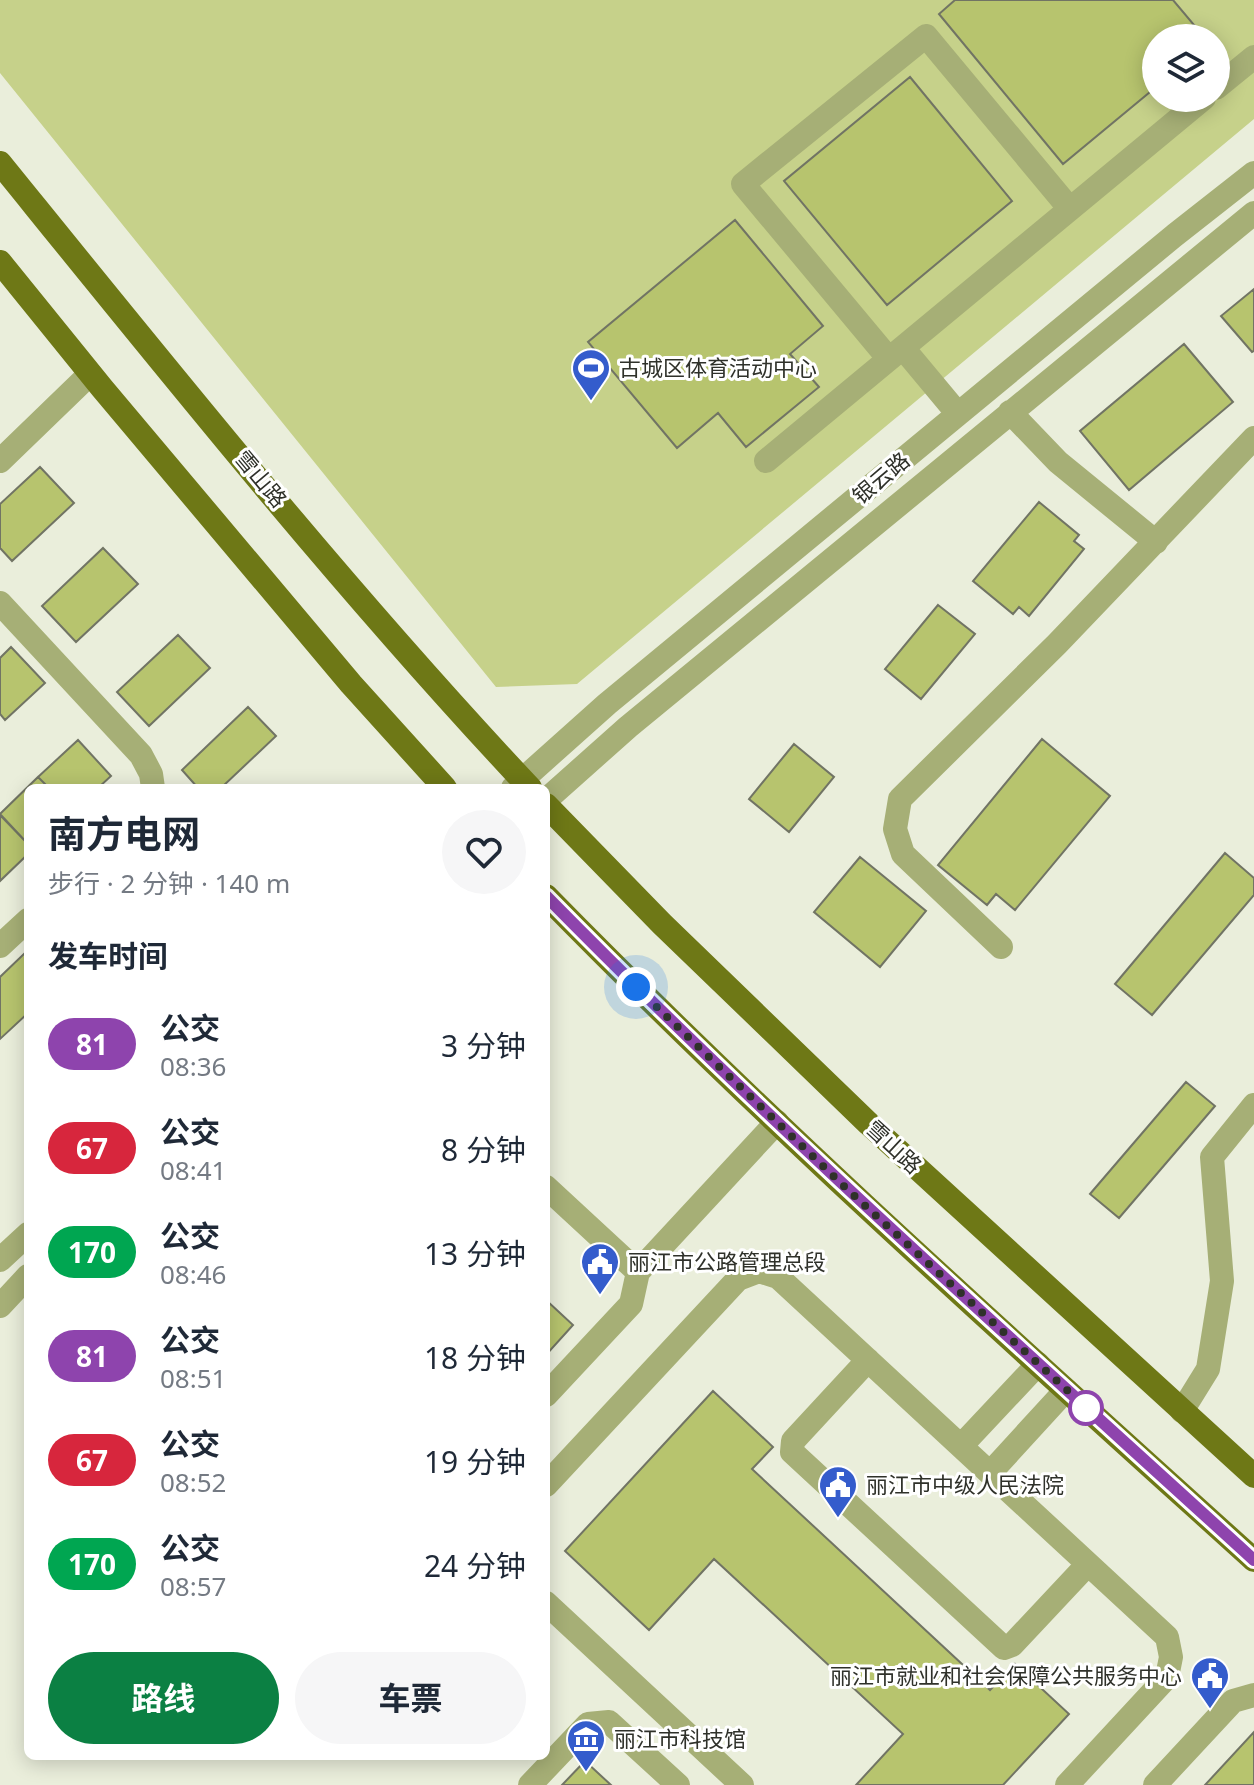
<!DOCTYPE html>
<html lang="zh">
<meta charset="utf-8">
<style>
:root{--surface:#fff;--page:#f6f6f7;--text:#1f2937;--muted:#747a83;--accent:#0b8043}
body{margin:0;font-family:"Noto Sans","Noto Sans SC",sans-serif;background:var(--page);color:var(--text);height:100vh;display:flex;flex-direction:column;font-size:30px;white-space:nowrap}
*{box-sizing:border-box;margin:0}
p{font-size:26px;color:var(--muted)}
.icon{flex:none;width:44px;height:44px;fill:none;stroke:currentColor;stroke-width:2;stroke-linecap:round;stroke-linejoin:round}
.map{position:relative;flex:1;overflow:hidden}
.drawer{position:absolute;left:24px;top:784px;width:526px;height:976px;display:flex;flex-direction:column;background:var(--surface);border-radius:12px;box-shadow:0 4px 20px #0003}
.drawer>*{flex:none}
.badge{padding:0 16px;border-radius:26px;font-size:28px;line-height:52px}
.tools{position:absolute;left:1142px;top:24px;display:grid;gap:16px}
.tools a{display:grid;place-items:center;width:88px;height:88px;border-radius:50%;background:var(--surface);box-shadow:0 4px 20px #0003;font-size:40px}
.you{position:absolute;width:40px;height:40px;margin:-20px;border:6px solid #fff;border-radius:50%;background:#1a73e8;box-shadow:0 0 0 12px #1a73e833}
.map>.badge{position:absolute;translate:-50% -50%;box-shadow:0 0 0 4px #fff}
h2{padding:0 24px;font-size:30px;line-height:72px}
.round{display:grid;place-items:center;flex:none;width:84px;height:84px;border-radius:42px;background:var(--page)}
.head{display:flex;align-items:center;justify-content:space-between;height:136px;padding:0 24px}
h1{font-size:38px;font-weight:700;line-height:60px}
.primary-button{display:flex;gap:16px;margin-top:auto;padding:16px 24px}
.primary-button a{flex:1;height:92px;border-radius:48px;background:var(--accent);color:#fff;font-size:32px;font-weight:700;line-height:92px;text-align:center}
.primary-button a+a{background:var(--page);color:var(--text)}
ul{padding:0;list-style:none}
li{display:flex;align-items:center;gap:24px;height:104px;padding:0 24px}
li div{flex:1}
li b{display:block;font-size:30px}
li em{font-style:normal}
li .badge{min-width:88px;font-weight:700;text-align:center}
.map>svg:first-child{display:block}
.green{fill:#c6d18a;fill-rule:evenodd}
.building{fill:#b7c46e;stroke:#717464;stroke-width:2}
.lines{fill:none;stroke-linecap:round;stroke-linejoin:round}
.minor{stroke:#a6af76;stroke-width:24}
.major{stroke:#6e7816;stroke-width:24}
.line-casing{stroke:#fff;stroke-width:18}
.line{stroke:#8e44ad;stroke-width:12}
.walk{stroke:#2f312a;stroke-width:8;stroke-dasharray:0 14.4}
.stop-dot{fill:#fff;stroke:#8e44ad;stroke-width:4}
.labels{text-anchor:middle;stroke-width:6;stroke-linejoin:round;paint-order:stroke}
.poi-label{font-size:22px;fill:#2f312a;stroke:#fff;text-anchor:start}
.street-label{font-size:22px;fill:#2f312a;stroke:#fff}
</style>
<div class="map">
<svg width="1254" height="1785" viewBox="0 0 1254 1785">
<rect width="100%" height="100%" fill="#eaeedb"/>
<!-- green -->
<path class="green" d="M0,0H1254V119L577,684L496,687L0,73ZM1156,38H1216V98H1156Z"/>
<!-- building -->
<path class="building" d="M955,0H1173L1205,38H1156V87L1063,164L939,14Z
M910,77L1012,201L887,305L784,181Z
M735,220L823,326L790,354L819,387L746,447L718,413L677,448L588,342Z
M1254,289V351L1252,352L1221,316Z
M1184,344L1233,402L1129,490L1080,431Z
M40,467L74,503L12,561L0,548V504Z
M1039,502L1079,535L1074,541L1084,549L1029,616L1019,607L1013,614L973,581Z
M103,548L138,584L76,642L42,606Z
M938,605L975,634L921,699L885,669Z
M178,635L210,668L149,726L117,692Z
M11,647L45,683L5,720L0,714V658Z
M248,707L276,736L221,788H198L182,770Z
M1042,739L1110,796L1015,910L996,894L987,905L938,865Z
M78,740L111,776L98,788H49L38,777Z
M794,744L834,777L789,832L749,799Z
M38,777L49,788H28V844L0,814Z
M0,815L28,844V854L0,881Z
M1225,853L1254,878V895L1152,1015L1115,984Z
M860,857L926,911L880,967L814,912Z
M28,950V1013L0,1039V977Z
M1186,1082L1215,1106L1119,1218L1090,1194Z
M546,1300L573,1325L546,1355Z
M713,1391L773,1447L752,1469L990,1690L1015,1664L1069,1714L1003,1785H856L903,1734L714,1559L649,1630L565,1551Z
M1254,1732V1785H1205Z
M585,1761L611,1785H562Z"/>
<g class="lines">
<!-- minor -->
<path class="minor" d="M1216,88L1254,57
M903,348L958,414
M889,359L743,184L926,36L1070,209
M1010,412L1058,462L1156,542
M0,461L90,374
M766,461L1204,98
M0,603L141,755L151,774L153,788
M513,788L607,704L1175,235L1254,173
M546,800L628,727L1254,213
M0,946L28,920
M1001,947L903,854L895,829L900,799L1057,644L1254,438
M546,1187L638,1272
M0,1260L28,1234
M0,1306L28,1276
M868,1360L793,1441L792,1452L1004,1648L1012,1645L1088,1564
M546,1395L631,1304L638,1272L777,1122
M1182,1411L1208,1369L1222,1281L1212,1157L1254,1105
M961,1446L1038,1364
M990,1473L1066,1390
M546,1485L738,1279L759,1271L778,1277L1167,1637L1171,1657L1167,1677L1067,1785
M546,1603L742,1785
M530,1785L588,1724L609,1722L678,1785
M1155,1785L1233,1701L1254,1695"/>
<!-- major -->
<path class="major" d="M0,163C171,374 344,590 530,788
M0,262L102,388L351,684L445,788
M546,805L662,924L869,1124L1254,1476
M546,896C772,1127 1014,1343 1254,1560"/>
</g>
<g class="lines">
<!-- line casing -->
<g class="line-casing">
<path id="line" d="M546,896C773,1127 1015,1342 1254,1560"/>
</g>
<!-- line -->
<use href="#line" class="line"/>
<!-- walk -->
<path class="walk" d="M636,987L849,1191L1090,1411L1086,1408"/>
</g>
<!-- icons -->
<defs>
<g id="stadium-pin" transform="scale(2)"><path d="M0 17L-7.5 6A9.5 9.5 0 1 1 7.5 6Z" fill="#345ccc" stroke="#fff"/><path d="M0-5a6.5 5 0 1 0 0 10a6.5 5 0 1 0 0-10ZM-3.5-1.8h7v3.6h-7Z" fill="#fff"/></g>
<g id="civic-pin" transform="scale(2)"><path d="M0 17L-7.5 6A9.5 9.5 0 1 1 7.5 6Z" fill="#345ccc" stroke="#fff"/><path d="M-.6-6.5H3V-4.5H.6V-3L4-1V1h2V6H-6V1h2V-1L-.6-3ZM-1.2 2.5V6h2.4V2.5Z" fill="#fff"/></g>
<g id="museum-pin" transform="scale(2)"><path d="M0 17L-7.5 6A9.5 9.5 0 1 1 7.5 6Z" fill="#345ccc" stroke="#fff"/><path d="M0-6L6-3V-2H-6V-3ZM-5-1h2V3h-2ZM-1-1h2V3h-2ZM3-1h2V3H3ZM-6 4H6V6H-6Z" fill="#fff"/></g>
</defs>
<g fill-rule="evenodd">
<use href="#stadium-pin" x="591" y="368"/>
<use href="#civic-pin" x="600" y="1262"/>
<use href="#civic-pin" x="838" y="1485"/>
<use href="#civic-pin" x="1210" y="1676"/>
<use href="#museum-pin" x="586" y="1739"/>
</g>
<!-- markers -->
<circle class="stop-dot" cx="1086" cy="1408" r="16"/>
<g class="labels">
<!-- poi labels -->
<g class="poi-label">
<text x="619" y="376">古城区体育活动中心</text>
<text x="628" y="1270">丽江市公路管理总段</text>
<text x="866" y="1493">丽江市中级人民法院</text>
<text x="1182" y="1684" text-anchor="end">丽江市就业和社会保障公共服务中心</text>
<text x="614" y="1747">丽江市科技馆</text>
</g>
<!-- street labels -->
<g class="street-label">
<text transform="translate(881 478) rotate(-40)" y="8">银云路</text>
<text transform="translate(261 479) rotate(50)" y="8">雪山路</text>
<text transform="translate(894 1147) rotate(43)" y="8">雪山路</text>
</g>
</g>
</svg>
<div class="tools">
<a><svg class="icon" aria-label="layers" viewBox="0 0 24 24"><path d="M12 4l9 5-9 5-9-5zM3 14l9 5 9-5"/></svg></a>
</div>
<div class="you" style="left:636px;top:987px"></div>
<section class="drawer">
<div class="head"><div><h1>南方电网</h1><p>步行 · 2 分钟 · 140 m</p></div><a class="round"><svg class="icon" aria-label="heart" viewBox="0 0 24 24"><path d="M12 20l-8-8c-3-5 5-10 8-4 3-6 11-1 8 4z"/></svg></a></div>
<h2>发车时间</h2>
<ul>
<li><span class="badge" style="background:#8e44ad;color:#fff">81</span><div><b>公交</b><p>08:36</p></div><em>3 分钟</em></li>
<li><span class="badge" style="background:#d7263d;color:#fff">67</span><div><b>公交</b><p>08:41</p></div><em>8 分钟</em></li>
<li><span class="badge" style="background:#00a651;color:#fff">170</span><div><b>公交</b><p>08:46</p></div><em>13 分钟</em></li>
<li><span class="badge" style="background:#8e44ad;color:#fff">81</span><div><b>公交</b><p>08:51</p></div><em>18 分钟</em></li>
<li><span class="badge" style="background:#d7263d;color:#fff">67</span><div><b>公交</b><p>08:52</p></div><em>19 分钟</em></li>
<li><span class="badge" style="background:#00a651;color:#fff">170</span><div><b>公交</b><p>08:57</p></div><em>24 分钟</em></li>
</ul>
<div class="primary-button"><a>路线</a><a>车票</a></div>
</section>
</div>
